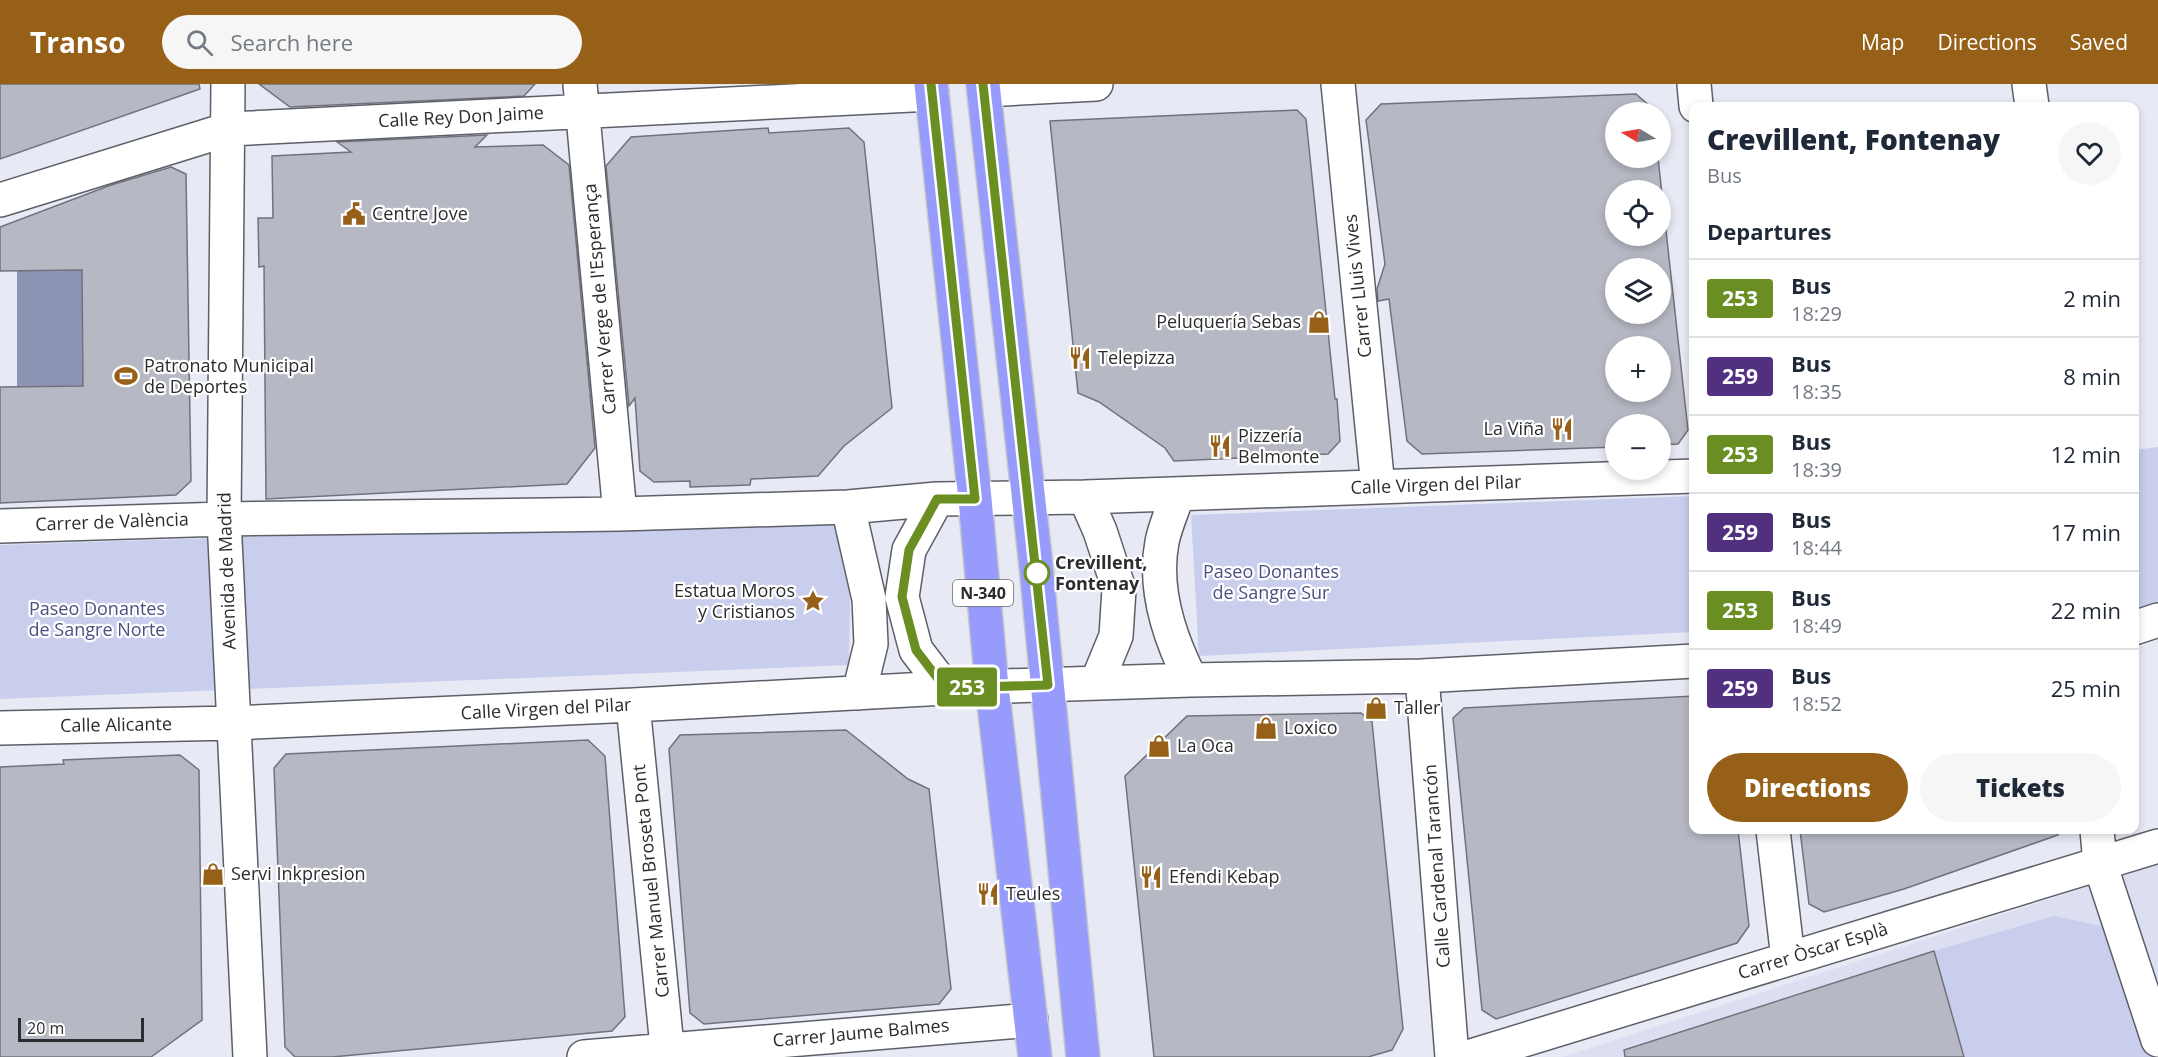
<!DOCTYPE html>
<meta charset="utf-8">
<style>
:root{--surface:#fff;--page:#f6f6f7;--text:#1f2937;--muted:#747a83;--line:#e0e1e3;--accent:#966018}
body{margin:0;font-family:"Open Sans",sans-serif;background:var(--page);color:var(--text);height:100vh;display:flex;flex-direction:column;font-size:22px;white-space:nowrap}
*{box-sizing:border-box;margin:0}
p{font-size:20px;color:var(--muted)}
.icon{flex:none;width:33px;height:33px;fill:none;stroke:currentColor;stroke-width:2;stroke-linecap:round;stroke-linejoin:round}
.map{position:relative;flex:1;overflow:hidden}
.drawer{position:absolute;left:1689px;top:18px;width:450px;height:732px;display:flex;flex-direction:column;background:var(--surface);border-radius:12px;box-shadow:0 3px 9px #0003}
.drawer>*{flex:none}
.badge{padding:0 12px;border-radius:4px;font-size:21px;line-height:39px}
.needle{width:39px;rotate:280deg}
.controls{position:absolute;left:1605px;top:18px;display:grid;gap:12px}
.controls a{display:grid;place-items:center;width:66px;height:66px;border-radius:50%;background:var(--surface);box-shadow:0 3px 9px #0003;font-size:30px}
.scale{position:absolute;left:18px;bottom:15px;width:126px;box-sizing:border-box;padding-left:6px;border:3px solid #2b2c30;border-top:0;font-size:16px;line-height:21px;white-space:nowrap;color:#2b2c30;-webkit-text-stroke:4px #fff;paint-order:stroke}
.map>.badge{position:absolute;translate:-50% -50%;box-shadow:0 0 0 3px #fff}
h2{padding:0 18px;font-size:22px;line-height:54px}
.round{display:grid;place-items:center;flex:none;width:63px;height:63px;border-radius:32px;background:var(--page)}
.summary{display:flex;align-items:center;justify-content:space-between;height:102px;padding:0 18px}
h1{font-size:28px;font-weight:800;line-height:45px}
.action{display:flex;gap:12px;margin-top:auto;padding:12px 18px}
.action a{flex:1;height:69px;border-radius:36px;background:var(--accent);color:#fff;font-size:24px;font-weight:800;line-height:69px;text-align:center}
.action a+a{background:var(--page);color:var(--text)}
ul{padding:0;list-style:none}
li{display:flex;align-items:center;gap:18px;height:78px;padding:0 18px;border-top:2px solid var(--line)}
li div{flex:1}
li b{display:block;font-size:22px}
li em{font-style:normal}
li .badge{min-width:66px;font-weight:700;text-align:center}
header{display:flex;align-items:center;gap:36px;box-sizing:border-box;height:84px;padding:0 30px;background:var(--accent);color:#fff}
header strong{font-size:28px}
nav{display:flex;gap:33px;margin-inline-start:auto;font-size:21px}
.search{width:420px;height:54px;background:var(--page);display:flex;align-items:center;gap:15px;box-sizing:border-box;padding:0 21px;border-radius:33px;color:var(--muted);font-size:22px}
.map>svg:first-child{display:block}
.built{fill:#dcdff1}
.green{fill:#c9ceed}
.water{fill:#8e94b4}
.building{fill:#b6b8c3;stroke:#70727c;stroke-width:1.5;fill-rule:evenodd}
.lines{fill:none;stroke-linecap:round;stroke-linejoin:round}
.minor-casing{stroke:#5d5f68;stroke-width:36}
.trunk-casing{stroke:#c8c8c9;stroke-width:36}
.minor{stroke:#fff;stroke-width:33}
.trunk{stroke:#979cfc;stroke-width:33}
.line-casing{stroke:#fff;stroke-width:14}
.line{stroke:#6b8e23;stroke-width:9}
.stop-dot{fill:#fff;stroke:#6b8e23;stroke-width:3}
.labels{text-anchor:middle;stroke-width:4.5;stroke-linejoin:round;paint-order:stroke}
.shield{fill:#fff;stroke:#6b6b6e;stroke-width:1.5}
.shield-label{font-size:16px;font-weight:bold;fill:#2b2c30}
.street-label{font-size:18px;fill:#2b2c30;stroke:#fff}
.poi-label{font-size:18px;fill:#2b2c30;stroke:#fff;text-anchor:start}
.stop-label{font-size:18px;font-weight:bold;fill:#2b2c30;stroke:#fff;text-anchor:start}
.park-label{font-size:18px;fill:#4b5081;stroke:#fff}
</style>
<header>
<strong>Transo</strong>
<div class="search"><svg class="icon" aria-label="search" viewBox="0 0 24 24"><circle cx="10" cy="10" r="6"/><path d="M15 15l6 6"/></svg>Search here</div>
<nav><a>Map</a><a>Directions</a><a>Saved</a></nav>
</header>
<div class="map">
<svg width="2158" height="973" viewBox="0 0 2158 973">
<rect width="100%" height="100%" fill="#e7e9f4"/>
<!-- built -->
<path class="built" d="M2158,780V973H1562L2155,781Z"/>
<!-- green -->
<path class="green" d="M2158,363V517L2135,526V366Z
M1693,412V548L1199,572L1191,431Z
M844,434L850,516L849,581L0,615V461Z
M2054,832L2115,845L2151,973H1964L1934,867Z"/>
<!-- water -->
<path class="water" d="M82,186L83,302L17,303V187Z"/>
<!-- building -->
<path class="building" d="M0,0H199L200,5L0,75Z
M259,0H535L524,12L290,23Z
M1636,10L1652,24L1653,28H1616V74H1658L1688,346L1678,360L1660,361V340H1616V363L1422,370L1407,357L1389,215L1378,217L1377,205L1385,180L1366,36L1381,20ZM1616,106H1660V152H1616ZM1616,184H1660V230H1616ZM1616,262H1660V308H1616Z
M1297,26L1306,35L1335,315H1337L1340,357L1328,370L1174,377L1165,364L1099,318L1078,309L1050,37Z
M768,44L769,49L849,44L864,58L892,324L844,362L818,392L751,395L750,401L690,403V397L654,398L640,387L635,314L629,322L606,82L631,53Z
M487,51L475,63L543,61L569,81L595,364L567,400L266,415L264,182L259,183L258,134H273L272,72L351,68L337,58Z
M171,83L186,90L191,397L176,411L0,419V303L83,302L82,186L0,187V143L111,101Z
M1694,612V746H1738L1749,842L1737,859L1496,935L1482,926L1453,634L1464,624Z
M1361,629L1372,638L1403,945L1392,966L1368,973H1154L1125,692L1187,632Z
M846,646L908,695L929,705L951,905L939,920L704,940L690,929L669,665L680,651Z
M588,656L605,672L625,933L612,947L332,973H295L285,963L274,684L286,670Z
M180,671L199,686L202,936L151,973H0V683L64,680L63,676Z
M1800,746H2058V751L1904,805L1824,828L1809,820Z
M1934,867L1964,973H1625L1624,966Z"/>
<g class="lines">
<!-- minor casing -->
<g class="minor-casing">
<path id="minor" d="M228,0L224,435L250,973
M580,0L620,430
M1338,0L1378,403
M1694,0L1696,22
M2029,0L2032,22
M984,6L1096,0
M0,116L229,45L932,10
M1178,410C1173,425 1165,442 1162,458C1153,505 1170,555 1191,596
M1085,413L1100,447L1119,505L1116,552L1097,598
M937,415L909,466L902,513L916,566L945,604
M848,423L869,515L871,560L859,609
M0,442L224,435L620,430L848,423L937,415L1085,413L1694,392
M2134,544L2158,536
M1422,592L1452,973
M633,621L668,973
M0,644L232,639L633,621L945,604L1191,596L1422,592L1694,577
M1773,746L1788,875
M2097,746L2100,780L2158,956
M584,973L1031,936
M1468,973L2158,762"/>
</g>
<!-- trunk casing -->
<g class="trunk-casing">
<path id="trunk" d="M931,0L975,415L992,603L1035,973
M983,0L1036,482L1083,973"/>
</g>
<!-- minor -->
<use href="#minor" class="minor"/>
<!-- trunk -->
<use href="#trunk" class="trunk"/>
</g>
<g class="lines">
<!-- line casing -->
<g class="line-casing">
<path id="line" d="M931,0L975,415H937L909,466L902,513L916,566L945,604L1048,601L983,0"/>
</g>
<!-- line -->
<use href="#line" class="line"/>
</g>
<!-- icons -->
<defs>
<g id="civic-bare" transform="scale(1.8)"><path d="M-.6-6.5H3V-4.5H.6V-3L4-1V1h2V6H-6V1h2V-1L-.6-3ZM-1.2 2.5V6h2.4V2.5Z" fill="#966018" stroke="#fff" stroke-width="2.5" paint-order="stroke"/></g>
<g id="shop-bare" transform="scale(1.8)"><path d="M-5-2.5h2.3a2.7 3.5 0 0 1 5.4 0H5L5.5 6h-11ZM-1.5-2.5h3a1.5 2.3 0 0 0-3 0Z" fill="#966018" stroke="#fff" stroke-width="2.5" paint-order="stroke"/></g>
<g id="restaurant-bare" transform="scale(1.8)"><path d="M-5-6h1v4h1v-4h1v4h1v-4h1v5L-1.5 .5V6h-2V.5L-5-1ZM5-6V6H3V1.5H1.5Q1.5-4 5-6Z" fill="#966018" stroke="#fff" stroke-width="2.5" paint-order="stroke"/></g>
<g id="stadium-bare" transform="scale(1.8)"><path d="M0-5a6.5 5 0 1 0 0 10a6.5 5 0 1 0 0-10ZM-3.5-1.8h7v3.6h-7Z" fill="#966018" stroke="#fff" stroke-width="2.5" paint-order="stroke"/></g>
<g id="sight-bare" transform="scale(1.8)"><path d="M0-6L1.8-2.2L6-1.7L2.9 1.2L3.7 5.4L0 3.3L-3.7 5.4L-2.9 1.2L-6-1.7L-1.8-2.2Z" fill="#966018" stroke="#fff" stroke-width="2.5" paint-order="stroke"/></g>
</defs>
<g fill-rule="evenodd">
<use href="#civic-bare" x="354" y="130"/>
<use href="#shop-bare" x="1319" y="238"/>
<use href="#restaurant-bare" x="1080" y="274"/>
<use href="#stadium-bare" x="126" y="292"/>
<use href="#restaurant-bare" x="1562" y="345"/>
<use href="#restaurant-bare" x="1220" y="362"/>
<use href="#sight-bare" x="813" y="517"/>
<use href="#shop-bare" x="1376" y="624"/>
<use href="#shop-bare" x="1266" y="644"/>
<use href="#shop-bare" x="1159" y="662"/>
<use href="#shop-bare" x="213" y="790"/>
<use href="#restaurant-bare" x="1151" y="793"/>
<use href="#restaurant-bare" x="988" y="810"/>
</g>
<!-- markers -->
<circle class="stop-dot" cx="1037" cy="489" r="12"/>
<g class="labels">
<!-- shield labels -->
<rect class="shield" x="953" y="496" width="60" height="26" rx="4.5"/>
<g class="shield-label">
<text x="983" y="515">N-340</text>
</g>
<!-- street labels -->
<g class="street-label">
<text transform="translate(461 33) rotate(-3)" y="6">Calle Rey Don Jaime</text>
<text transform="translate(1358 202) rotate(-96)" y="6">Carrer Lluis Vives</text>
<text transform="translate(600 215) rotate(-95)" y="6">Carrer Verge de l'Esperança</text>
<text transform="translate(1436 401) rotate(-2)" y="6">Calle Virgen del Pilar</text>
<text transform="translate(112 438) rotate(-2)" y="6">Carrer de València</text>
<text transform="translate(227 487) rotate(-92)" y="6">Avenida de Madrid</text>
<text transform="translate(546 625) rotate(-3)" y="6">Calle Virgen del Pilar</text>
<text transform="translate(116 641) rotate(-1)" y="6">Calle Alicante</text>
<text transform="translate(1437 782) rotate(-94)" y="6">Calle Cardenal Tarancón</text>
<text transform="translate(651 797) rotate(-96)" y="6">Carrer Manuel Broseta Pont</text>
<text transform="translate(1813 867) rotate(-17)" y="6">Carrer Òscar Esplà</text>
<text transform="translate(861 949) rotate(-5)" y="6">Carrer Jaume Balmes</text>
</g>
<!-- poi labels -->
<g class="poi-label">
<text x="372" y="136">Centre Jove</text>
<text x="1301" y="244" text-anchor="end">Peluquería Sebas</text>
<text x="1098" y="280">Telepizza</text>
<text x="144" y="288">Patronato Municipal<tspan x="144" dy="21">de Deportes</tspan></text>
<text x="1544" y="351" text-anchor="end">La Viña</text>
<text x="1238" y="358">Pizzería<tspan x="1238" dy="21">Belmonte</tspan></text>
<text x="795" y="513" text-anchor="end">Estatua Moros<tspan x="795" dy="21">y Cristianos</tspan></text>
<text x="1394" y="630">Taller</text>
<text x="1284" y="650">Loxico</text>
<text x="1177" y="668">La Oca</text>
<text x="231" y="796">Servi Inkpresion</text>
<text x="1169" y="799">Efendi Kebap</text>
<text x="1006" y="816">Teules</text>
</g>
<!-- stop labels -->
<g class="stop-label">
<text x="1055" y="485">Crevillent,<tspan x="1055" dy="21">Fontenay</tspan></text>
</g>
<!-- park labels -->
<g class="park-label">
<text x="1271" y="494">Paseo Donantes<tspan x="1271" dy="21">de Sangre Sur</tspan></text>
<text x="97" y="531">Paseo Donantes<tspan x="97" dy="21">de Sangre Norte</tspan></text>
</g>
</g>
</svg>
<div class="controls">
<a><svg class="needle" viewBox="-14 -14 28 28"><path d="M0-13l5 13h-10z" fill="#e53935"/><path d="M0 13l5-13h-10z" fill="#747a83"/></svg></a>
<a><svg class="icon" aria-label="locate" viewBox="0 0 24 24"><circle cx="12" cy="12" r="6"/><path d="M12 2v4M12 18v4M2 12h4M18 12h4"/></svg></a>
<a><svg class="icon" aria-label="layers" viewBox="0 0 24 24"><path d="M12 4l9 5-9 5-9-5zM3 14l9 5 9-5"/></svg></a>
<a>+</a>
<a>−</a>
</div>
<div class="scale">20 m</div>
<b class="badge" style="left:967px;top:603px;background:#6b8e23;color:#fff">253</b>
<section class="drawer">
<div class="summary"><div><h1>Crevillent, Fontenay</h1><p>Bus</p></div><a class="round"><svg class="icon" aria-label="heart" viewBox="0 0 24 24"><path d="M12 20l-8-8c-3-5 5-10 8-4 3-6 11-1 8 4z"/></svg></a></div>
<h2>Departures</h2>
<ul>
<li><span class="badge" style="background:#6b8e23;color:#fff">253</span><div><b>Bus</b><p>18:29</p></div><em>2 min</em></li>
<li><span class="badge" style="background:#513080;color:#fff">259</span><div><b>Bus</b><p>18:35</p></div><em>8 min</em></li>
<li><span class="badge" style="background:#6b8e23;color:#fff">253</span><div><b>Bus</b><p>18:39</p></div><em>12 min</em></li>
<li><span class="badge" style="background:#513080;color:#fff">259</span><div><b>Bus</b><p>18:44</p></div><em>17 min</em></li>
<li><span class="badge" style="background:#6b8e23;color:#fff">253</span><div><b>Bus</b><p>18:49</p></div><em>22 min</em></li>
<li><span class="badge" style="background:#513080;color:#fff">259</span><div><b>Bus</b><p>18:52</p></div><em>25 min</em></li>
</ul>
<div class="action"><a>Directions</a><a>Tickets</a></div>
</section>
</div>
